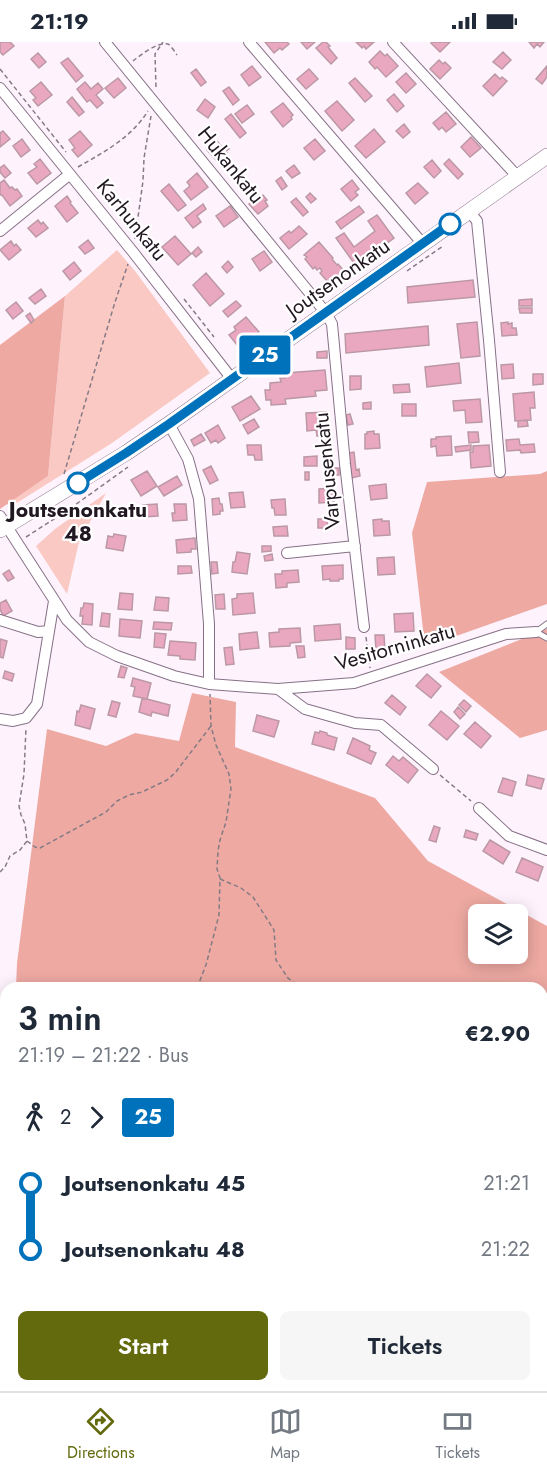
<!DOCTYPE html>
<meta charset="utf-8">
<style>
:root{--surface:#fff;--page:#f6f6f7;--text:#1f2937;--muted:#747a83;--line:#e0e1e3;--accent:#636a0d}
body{margin:0;font-family:Jost,sans-serif;background:var(--page);color:var(--text);height:100vh;display:flex;flex-direction:column;font-size:22px;white-space:nowrap}
*{box-sizing:border-box;margin:0}
p{font-size:20px;color:var(--muted)}
.icon{flex:none;width:33px;height:33px;fill:none;stroke:currentColor;stroke-width:2;stroke-linecap:round;stroke-linejoin:round}
.map{position:relative;flex:1;overflow:hidden}
.drawer{position:absolute;left:0px;top:940px;width:548px;height:410px;display:flex;flex-direction:column;background:var(--surface);border-radius:18px 18px 0 0;box-shadow:0 3px 15px #0003}
.drawer>*{flex:none}
.badge{padding:0 12px;border-radius:4px;font-size:21px;line-height:39px}
.tools{position:absolute;left:468px;top:862px;display:grid;gap:12px}
.tools a{display:grid;place-items:center;width:60px;height:60px;border-radius:9px;background:var(--surface);box-shadow:0 3px 15px #0003;font-size:30px}
.map>.badge{position:absolute;translate:-50% -50%;box-shadow:0 0 0 3px #fff}
.legs{display:flex;align-items:center;gap:9px;height:66px;padding:0 18px;font-size:20px}
.legs p{margin-inline-start:auto}
.headline{display:flex;align-items:center;justify-content:space-between;height:102px;padding:0 18px}
h1{font-size:33px;font-weight:600;line-height:45px}
.primary-button{display:flex;gap:12px;margin-top:auto;padding:12px 18px}
.primary-button a{flex:1;height:69px;border-radius:9px;background:var(--accent);color:#fff;font-size:24px;font-weight:600;line-height:69px;text-align:center}
.primary-button a+a{background:var(--page);color:var(--text)}
ul{padding:0 18px;list-style:none}
li{display:flex;align-items:center;gap:21px;height:66px;font-size:22px}
li i{display:grid;place-items:center;width:9px;height:100%;margin:0 8px;background:currentColor}
li i::after{content:'';width:15px;height:15px;margin:-8px;border:4px solid;border-radius:50%;background:var(--surface)}
li p{margin-inline-start:auto}
li:first-child i{background:linear-gradient(#0000 50%,currentColor 0)}
li:last-child i{background:linear-gradient(currentColor 50%,#0000 0)}
.status{display:flex;justify-content:space-between;align-items:center;height:42px;padding:0 30px;background:var(--surface);direction:ltr}
.status svg{height:16px;fill:currentColor}
.menu{display:flex;justify-content:space-around;align-items:center;height:84px;border-top:2px solid var(--line);background:var(--surface);font-size:16px;color:var(--muted)}
.menu a{display:grid;justify-items:center;gap:3px}
.menu .current{color:var(--accent)}
.map>svg:first-child{display:block}
.green{fill:#fac9c4}
.forest{fill:#eda9a2;fill-rule:evenodd}
.building{fill:#eaa8c0;stroke:#bb98a4;stroke-width:1.5}
.lines{fill:none;stroke-linecap:round;stroke-linejoin:round}
.service-casing{stroke:#877087;stroke-width:7}
.minor-casing{stroke:#877087;stroke-width:12}
.secondary-casing{stroke:#877087;stroke-width:16}
.path{stroke:#857b85;stroke-width:1.5;stroke-dasharray:4.5 3;stroke-linecap:butt}
.service{stroke:#fff;stroke-width:5}
.minor{stroke:#fff;stroke-width:10}
.secondary{stroke:#fff;stroke-width:15}
.line-1-casing{stroke:#fff;stroke-width:14}
.line-1{stroke:#0072bc;stroke-width:9}
.stop-1-dot{fill:#fff;stroke:#0072bc;stroke-width:3}
.labels{text-anchor:middle;stroke-width:4.5;stroke-linejoin:round;paint-order:stroke}
.street-label{font-size:21px;fill:#201720;stroke:#fff}
.stop-label{font-size:21px;font-weight:bold;fill:#201720;stroke:#fff}
</style>
<div class="status"><b>21:19</b><svg viewBox="0 0 49 12"><path d="M0 12V9h3v3zM5 12V6h3v6zM10 12V3h3v9zM15 12V0h3v12zM26 1h20v11H26zM47 4h2v5h-2z"/></svg></div>
<div class="map">
<svg width="547" height="1349" viewBox="0 0 547 1349">
<rect width="100%" height="100%" fill="#fef3fd"/>
<!-- green -->
<path class="green" d="M117,208L135,229L210,331L112,401L12,464L6,462L48,434L65,254Z
M106,451L79,500L67,552L36,504L55,487Z"/>
<!-- forest -->
<path class="forest" d="M65,254L48,434L0,467V303Z
M547,429V562L425,605L412,491L427,440L540,432Z
M547,587V688L520,696L439,630Z
M192,651L236,660L235,705L375,756L428,819L547,884V1123L542,1122V946H16L17,921L47,687L106,704L135,691L179,699ZM478,873H518V912H478Z
M5,1071L6,1073V1344H82V1349H0V1236Z
M365,1344H444L446,1349H365Z"/>
<!-- building -->
<path class="building" d="M0,0H10L14,4L3,13L0,10Z
M265,0H287L289,2L282,8L280,6L274,11Z
M301,0H315L307,7Z
M323,0H326L330,4L328,5L337,16L331,22L316,6Z
M356,0H374L366,7L364,4L362,6Z
M432,0H450L440,10L431,1Z
M529,0H544L540,5L537,2L534,6Z
M380,9L385,14L387,12L398,24L386,35L377,25L375,27L369,20Z
M503,10L511,18L502,27L493,20Z
M38,11L46,20L39,26L31,17Z
M68,16L83,34L76,40L61,21Z
M439,18L443,22L445,20L451,26L440,37L430,27Z
M252,24L261,35L249,44L241,33Z
M547,24V35L542,42L536,37Z
M196,27L206,40L201,44L191,31Z
M309,27L318,37L306,47L297,37Z
M406,31L416,42L406,51L396,40Z
M495,32L500,37L502,35L507,39L493,54L483,44Z
M118,36L126,46L114,56L105,46Z
M355,36L372,54L365,60L349,41Z
M41,40L52,53L38,64L33,58L36,56L30,49Z
M85,40L91,47L98,41L103,47L96,53L103,61L97,66L90,58L87,60L77,47Z
M229,45L239,58L233,63L223,49Z
M394,52L404,64L397,70L387,58Z
M72,55L84,70L79,74L67,60Z
M205,57L215,65L208,76L197,68Z
M337,59L354,78L342,89L325,69Z
M283,61L293,73L291,75L292,77L283,85L271,70Z
M247,63L254,72L242,81L235,72Z
M446,70L456,82L446,90L442,85L439,88L433,81Z
M231,72L246,91L240,96L225,77Z
M404,82L410,90L403,96L396,89Z
M374,87L385,100L366,116L355,104Z
M3,89L10,97L0,105V91Z
M80,89L92,103L78,115L72,108L75,106L69,98Z
M471,95L481,106L470,115L461,105Z
M22,97L30,108L21,115L13,104Z
M315,97L325,109L314,118L304,106Z
M217,99L222,105L225,103L229,107L225,110L227,111L217,119L207,108Z
M40,117L51,131L37,142L28,131L37,125L34,122Z
M449,117L463,132L458,137L444,122Z
M432,118L441,129L434,136L424,125Z
M4,123L11,131L5,136L0,130V126Z
M294,123L300,131L292,136L286,129Z
M197,131L208,145L191,158L184,149L190,144L187,140Z
M281,135L287,144L282,148L276,139Z
M4,138L10,146L12,145L15,148L17,147L22,154L10,164L2,153H0V141Z
M352,138L359,147L355,150L358,153L351,159L341,147Z
M418,141L428,151L415,162L406,151Z
M169,142L186,163L178,169L161,149Z
M310,151L316,157L311,161L306,155Z
M259,153L261,155L263,153L267,158L265,159L268,164L258,172L249,162Z
M67,154L71,160L70,161L78,171L67,180L55,164Z
M296,156L308,170L303,174L291,160Z
M203,162L206,167L197,174L201,180L193,186L185,176Z
M230,164L238,175L224,185L216,174Z
M359,164L364,170L341,187L336,180Z
M377,173L394,196L356,224L336,196L344,191L354,205L375,189L368,179Z
M38,178L41,182L43,180L48,186L36,195L28,186Z
M299,184L307,192L289,207L280,196L289,189L291,191Z
M175,194L191,212L178,223L162,205Z
M88,198L94,206L85,212L79,205Z
M11,199L14,204L16,202L21,208L9,218L0,208Z
M319,200L333,216L332,217L337,223L338,222L346,231L333,242L329,238L327,239L320,231L322,229L320,226L317,228L315,225L313,227L305,217L307,215L304,213Z
M198,205L202,210L196,215L192,211Z
M264,209L272,220L260,229L252,217Z
M228,219L233,225L227,231L222,225Z
M74,220L81,229L70,238L63,229Z
M206,231L224,252L210,264L193,243Z
M473,238L475,255L408,261L407,245Z
M41,247L46,254L35,262L29,256Z
M532,257V264H519V258Z
M236,259L241,264L228,275L223,269Z
M16,260L23,269L13,277L6,268Z
M519,266H532V271H520Z
M30,271L34,278L31,281L26,274Z
M246,275L259,290L250,297L252,299L241,308L229,293L236,288L234,285Z
M477,280L480,314L461,316L457,282Z
M508,280V282L512,281V286H516L517,293L502,294L501,281Z
M428,284L429,303L346,311L345,292Z
M327,309V316H317V310Z
M459,321L461,341L427,345L425,325Z
M513,322L514,336L502,337L501,323Z
M325,328L327,348L315,349L316,354L285,357L286,362L271,363V358H266L265,348H270V341L281,340L280,336H285V331Z
M533,332H543V342L533,343Z
M350,334H361V347L350,348Z
M409,342L410,350L394,351L393,343Z
M534,350L535,366H530L531,378L515,379L513,352Z
M251,354L260,367L240,379L232,365Z
M480,357L482,380L466,381L465,368L454,369L453,359Z
M371,360V367H363V361Z
M402,362H416V374H402Z
M327,370L328,394H317L316,388L307,389L306,371Z
M350,372L353,382L348,383L346,373Z
M254,377L259,385L248,392L243,383Z
M527,378L528,384L518,385V379Z
M218,383L225,396L218,401L216,398L211,401L205,391Z
M374,389V392H379L380,406L365,407V392H367V390Z
M468,390H478L479,400L469,401Z
M201,392L205,398L194,404L191,398Z
M451,394L452,413L437,414L436,404L431,405V397H436V395Z
M519,397L520,403L534,402L535,410L521,411L520,408L507,409L506,398Z
M247,403H261L262,418H255L254,413H248Z
M471,403V408L456,410L455,405Z
M489,403L491,424L471,426L470,410H473V404Z
M354,410L356,428L359,427L360,434L351,436L348,411Z
M317,414V424H304V415Z
M211,424L218,438L210,442L203,428Z
M329,426H339V433H329Z
M147,429L157,444L141,454L131,438Z
M305,430H309V438H305Z
M177,434L182,443L164,454L158,445Z
M386,442L387,456L371,458L369,444Z
M333,446L334,460L319,461V447Z
M243,450L245,465L231,466L229,451Z
M219,456L220,462H222L223,469H220V472L213,473L212,457Z
M285,457L286,473H275L274,466H272L271,458Z
M157,462L158,474L143,475V463Z
M174,462H186L187,478L173,479L172,471H175Z
M318,477H327L328,486H318Z
M382,477V479H389L390,493L374,494L373,478Z
M287,484L288,494H274L273,485Z
M114,492L126,494L123,509L106,506L108,494L113,495Z
M195,496L196,507H191V510L177,511L176,498Z
M262,504H271V509L262,510Z
M237,510L250,512L247,532L232,530L233,520H235Z
M272,512L273,518L265,519L264,514Z
M394,515L395,532L378,533L377,516Z
M211,520H217L218,531L212,532Z
M343,523V537H339V539H330V537L323,538L322,524Z
M178,524H191L192,531L178,532Z
M9,528L14,536L8,539L3,532Z
M298,528L299,540L287,541V545L276,546L275,532H282V529Z
M120,551L133,552L132,568L118,567Z
M253,551L255,571L233,573L232,557L237,556V552Z
M224,552L225,567H216L215,553Z
M156,555L169,556L168,569L154,568Z
M6,558L12,569L3,574L0,567V561Z
M84,561L93,562L92,583L82,582L83,574H80L81,566H83Z
M102,571L110,572L109,585L100,584Z
M413,571L414,589L395,590L394,572Z
M120,577L142,579L140,596L119,594Z
M154,580L172,581L171,588L153,587Z
M340,582L341,597L315,599L314,584Z
M300,586L301,600L290,601V604L270,605L269,591L279,590V587Z
M257,590L259,606L240,608L239,592Z
M155,591L166,592L164,606L154,605Z
M375,593H384L385,608L376,609Z
M346,595L355,596V607H346Z
M0,597L7,599L3,616L0,615Z
M170,599L196,601L195,618L180,617V614L168,613Z
M296,604H304L305,615L298,616Z
M232,605L234,622L226,623L224,606Z
M121,624L127,626L124,636L118,635Z
M5,629L14,632L12,639L3,636Z
M427,632L441,644L431,656L416,644Z
M133,636L151,641L147,657L133,654L135,645L131,644Z
M392,653L406,665L400,673L385,661Z
M142,657H147L170,663L168,674L152,670L151,674L139,670Z
M464,658L471,664L466,670L459,663Z
M112,659L120,661L116,675L108,673Z
M81,663L95,667L90,687L75,683L77,669L79,670Z
M458,665L465,672L460,677L454,670Z
M441,669L459,684L447,698L429,683Z
M257,673L279,679L274,695L253,689Z
M475,680L491,694L481,706L464,692Z
M320,689L327,691V693L337,696L334,708L312,702L315,690L319,691Z
M353,696L370,704L369,708L376,711L371,722L347,711Z
M393,714L399,719L403,715L418,728L408,741L386,723Z
M528,733L544,737L541,747L526,743Z
M503,736L516,740L512,754L498,750Z
M434,784L440,786L436,800L429,798Z
M466,788L478,792L476,798L464,795Z
M490,798L510,810L503,822L483,809Z
M522,816L543,825L538,839L516,830Z
M546,1218H547V1239H542V1223H546Z
M542,1264H547V1282H542Z
M542,1306H547V1325H542Z"/>
<g class="lines">
<!-- service casing -->
<g class="service-casing">
<path id="service" d="M547,582L536,590L547,596"/>
</g>
<!-- minor casing -->
<g class="minor-casing">
<path id="minor" d="M105,0L326,271L332,282L345,422L364,585
M249,0L423,202
M393,0L518,135
M0,46L133,210L232,337
M469,169L477,179L489,298L500,430
M0,189L70,132
M169,382L188,417L199,457L209,582V642
M0,474L67,578L89,600L117,614L174,634L209,642L278,647L354,641L506,592L536,590
M287,511L355,504
M0,578L38,590L49,589
M278,647L305,667L355,681L381,683L433,727
M0,677L13,679L26,676L37,662L54,559
M479,766L509,794L547,808
M542,1199L547,1200
M537,1344L547,1345
M159,1349V1344"/>
</g>
<!-- secondary casing -->
<g class="secondary-casing">
<path id="secondary" d="M0,488L126,411L169,382L547,114"/>
</g>
<!-- path -->
<path class="path" d="M133,19C141,13 156,0 168,2C171,4 175,10 177,13
M0,27L66,110
M156,45L155,12L163,0
M78,125C104,110 131,96 148,69
M135,197L143,139L144,116L151,74
M407,229L443,204
M184,257L214,295
M64,432L115,260L128,222
M26,495L68,468L128,425
M366,595L370,626
M440,733L471,759
M27,799L35,805L40,806L106,770L117,759L129,753L142,750L167,738L175,731L211,684
M0,830L5,825L10,814L20,808L27,799L25,782L21,773L19,764L24,732L26,686
M220,837L241,846L253,855L274,888L276,918L288,936L301,946
M197,946L206,923L219,873L220,836L217,827L218,809L220,798L226,780L231,747L229,732L216,703L211,684L210,652
M0,1111L6,1109"/>
<!-- service -->
<use href="#service" class="service"/>
<!-- minor -->
<use href="#minor" class="minor"/>
<!-- secondary -->
<use href="#secondary" class="secondary"/>
</g>
<g class="lines">
<!-- line-1 casing -->
<g class="line-1-casing">
<path id="line-1" d="M78,441L126,411L169,382L450,182"/>
</g>
<!-- line-1 -->
<use href="#line-1" class="line-1"/>
</g>
<!-- markers -->
<g class="stop-1-dot">
<circle cx="450" cy="182" r="10"/>
<circle cx="78" cy="441" r="10"/>
</g>
<g class="labels">
<!-- street labels -->
<g class="street-label">
<text transform="translate(231 123) rotate(51)" y="7">Hukankatu</text>
<text transform="translate(132 178) rotate(51)" y="7">Karhunkatu</text>
<text transform="translate(338 236) rotate(-35)" y="7">Joutsenonkatu</text>
<text transform="translate(327 429) rotate(-96)" y="7">Varpusenkatu</text>
<text transform="translate(395 605) rotate(-16)" y="7">Vesitorninkatu</text>
</g>
<!-- stop labels -->
<g class="stop-label">
<text x="78" y="475">Joutsenonkatu<tspan x="78" dy="24">48</tspan></text>
</g>
</g>
</svg>
<div class="tools">
<a><svg class="icon" aria-label="layers" viewBox="0 0 24 24"><path d="M12 4l9 5-9 5-9-5zM3 14l9 5 9-5"/></svg></a>
</div>
<b class="badge" style="left:265px;top:313px;background:#0072bc;color:#fff">25</b>
<section class="drawer">
<div class="headline"><div><h1>3 min</h1><p>21:19 – 21:22 · Bus</p></div><b>€2.90</b></div>
<div class="legs"><svg class="icon" aria-label="walk" viewBox="0 0 24 24"><circle cx="13" cy="4" r="2"/><path d="M13 8l-2 6 4 7M11 14l-3 7M7 12l3-4h3l4 4"/></svg>2<svg class="icon" aria-label="forward" viewBox="0 0 24 24"><path d="M9 5l7 7-7 7"/></svg><b class="badge" style="background:#0072bc;color:#fff">25</b></div>
<ul>
<li><i style="color:#0072bc"></i><b>Joutsenonkatu 45</b><p>21:21</p></li>
<li><i style="color:#0072bc"></i><b>Joutsenonkatu 48</b><p>21:22</p></li>
</ul>
<div class="primary-button"><a>Start</a><a>Tickets</a></div>
</section>
</div>
<nav class="menu">
<a class="current"><svg class="icon" aria-label="directions" viewBox="0 0 24 24"><path d="M12 3l9 9-9 9-9-9zM9 14v-3h6M13 9l2 2-2 2"/></svg>Directions</a>
<a><svg class="icon" aria-label="map" viewBox="0 0 24 24"><path d="M3 6l6-2 6 2 6-2v14l-6 2-6-2-6 2zM9 4v14M15 6v14"/></svg>Map</a>
<a><svg class="icon" aria-label="tickets" viewBox="0 0 24 24"><path d="M3 7h18v10H3zM15 7v10"/></svg>Tickets</a>
</nav>
